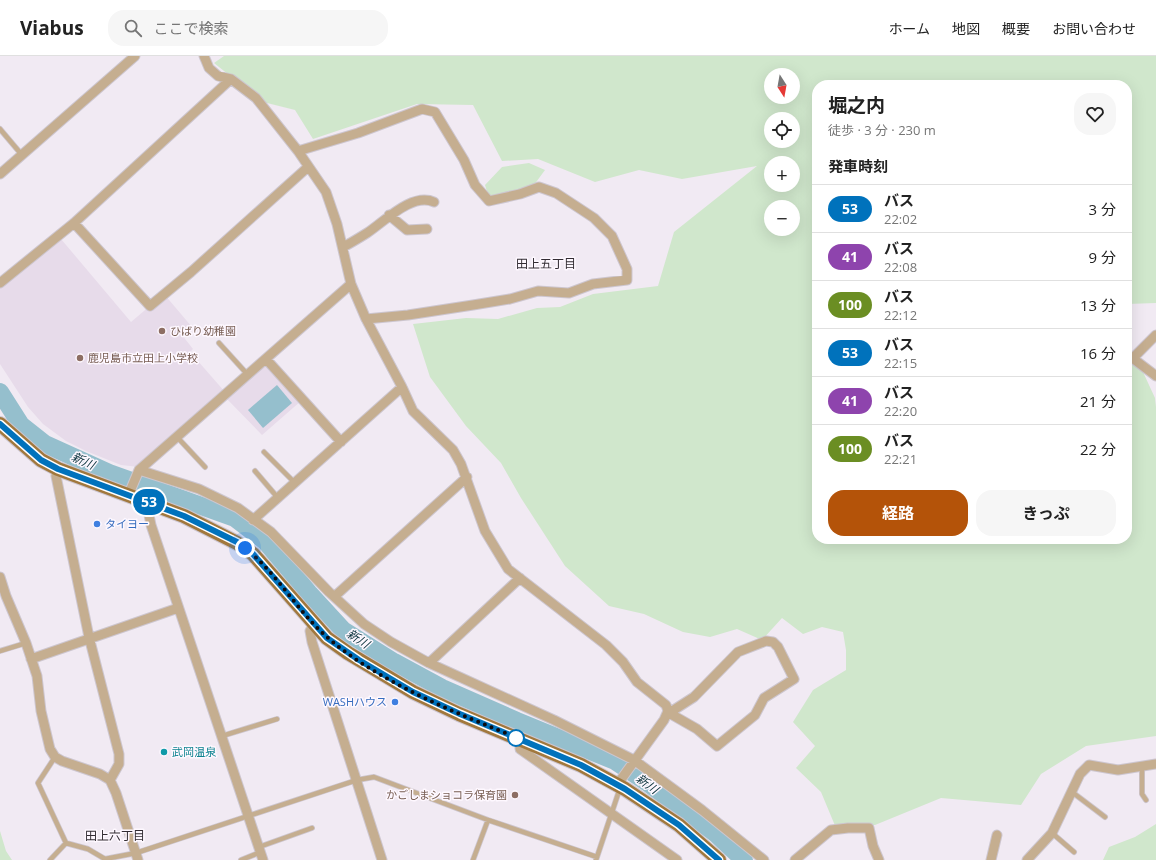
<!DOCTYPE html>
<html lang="ja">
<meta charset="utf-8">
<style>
:root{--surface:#fff;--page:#f6f6f6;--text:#222;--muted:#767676;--line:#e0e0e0;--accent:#b45309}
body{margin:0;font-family:"Open Sans","Noto Sans JP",sans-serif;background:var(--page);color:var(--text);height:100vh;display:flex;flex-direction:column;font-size:15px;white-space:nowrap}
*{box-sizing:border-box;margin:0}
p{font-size:13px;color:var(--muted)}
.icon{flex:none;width:22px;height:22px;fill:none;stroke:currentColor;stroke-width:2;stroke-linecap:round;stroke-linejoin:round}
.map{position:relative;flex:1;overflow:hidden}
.panel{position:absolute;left:812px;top:24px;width:320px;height:464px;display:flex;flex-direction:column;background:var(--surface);border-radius:16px;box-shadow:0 4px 16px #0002}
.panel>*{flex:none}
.badge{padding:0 8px;border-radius:13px;font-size:14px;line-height:26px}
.needle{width:26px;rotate:169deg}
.buttons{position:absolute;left:764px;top:12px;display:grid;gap:8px}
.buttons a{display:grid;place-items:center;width:36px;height:36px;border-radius:50%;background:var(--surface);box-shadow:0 4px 16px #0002;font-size:20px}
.you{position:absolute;width:20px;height:20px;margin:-10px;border:3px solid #fff;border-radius:50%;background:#1a73e8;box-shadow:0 0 0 6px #1a73e833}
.map>.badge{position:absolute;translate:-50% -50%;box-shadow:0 0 0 2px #fff}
h2{padding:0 16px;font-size:15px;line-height:36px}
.round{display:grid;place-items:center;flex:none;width:42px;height:42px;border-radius:16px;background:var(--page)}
.overview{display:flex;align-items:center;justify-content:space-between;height:68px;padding:0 16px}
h1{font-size:19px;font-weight:700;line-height:30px}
.cta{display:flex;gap:8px;margin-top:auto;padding:8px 16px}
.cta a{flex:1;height:46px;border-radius:16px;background:var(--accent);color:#fff;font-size:16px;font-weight:700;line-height:46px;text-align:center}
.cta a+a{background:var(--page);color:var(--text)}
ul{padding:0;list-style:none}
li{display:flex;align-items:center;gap:12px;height:48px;padding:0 16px;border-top:1px solid var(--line)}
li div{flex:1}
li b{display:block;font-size:15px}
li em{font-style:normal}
li .badge{min-width:44px;font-weight:700;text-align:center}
header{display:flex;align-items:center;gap:24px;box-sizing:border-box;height:56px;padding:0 20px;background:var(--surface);border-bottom:1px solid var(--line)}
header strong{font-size:19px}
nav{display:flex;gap:22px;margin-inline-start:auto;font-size:14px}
.search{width:280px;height:36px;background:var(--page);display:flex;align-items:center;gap:10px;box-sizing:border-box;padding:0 14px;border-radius:16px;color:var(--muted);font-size:15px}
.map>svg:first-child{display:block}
.built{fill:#e7dbea}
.green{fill:#d0e7cc;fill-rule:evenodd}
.water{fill:#95bfcd}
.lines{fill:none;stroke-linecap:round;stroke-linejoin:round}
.river{stroke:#95bfcd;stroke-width:18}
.lane-casing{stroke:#cdc6cf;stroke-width:6}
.street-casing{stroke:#cdc6cf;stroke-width:11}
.primary-casing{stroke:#cdc6cf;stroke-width:16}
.lane{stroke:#c5ae90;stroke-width:4.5}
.street{stroke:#c5ae90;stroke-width:9}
.primary{stroke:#a1783d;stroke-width:14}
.line-casing{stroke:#fff;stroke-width:9}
.line{stroke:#0072bc;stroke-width:6}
.walk{stroke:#0e0c0f;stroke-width:4;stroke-dasharray:0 7.2}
.education-dot{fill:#8d6e63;stroke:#fef8ff;stroke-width:1.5}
.shop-dot{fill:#3f7fe0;stroke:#fef8ff;stroke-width:1.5}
.stop-dot{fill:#fff;stroke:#0072bc;stroke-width:2}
.culture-dot{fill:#0f9aa8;stroke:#fef8ff;stroke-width:1.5}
.labels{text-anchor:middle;stroke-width:3;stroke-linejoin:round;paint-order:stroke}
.education-label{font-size:11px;fill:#785e54;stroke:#fef8ff;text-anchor:start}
.shop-label{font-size:11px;fill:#366cbe;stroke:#fef8ff;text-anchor:start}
.culture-label{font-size:11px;fill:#0d838f;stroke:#fef8ff;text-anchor:start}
.neighbourhood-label{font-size:12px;fill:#322c33;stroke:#fef8ff}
.water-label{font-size:12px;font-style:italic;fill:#0a333d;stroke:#fef8ff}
</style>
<header>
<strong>Viabus</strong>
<div class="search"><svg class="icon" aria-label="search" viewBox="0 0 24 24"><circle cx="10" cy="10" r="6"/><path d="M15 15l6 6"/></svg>ここで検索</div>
<nav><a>ホーム</a><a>地図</a><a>概要</a><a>お問い合わせ</a></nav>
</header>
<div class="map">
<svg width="1156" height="804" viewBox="0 0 1156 804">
<rect width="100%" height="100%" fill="#f1eaf3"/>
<!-- built -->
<path class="built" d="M61,183L131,266L164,238L192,271L182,279L193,293L190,296L225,336L139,411L121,409L86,395L66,385L43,368L28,351L0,308V230Z
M264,309H268L301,345L262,379L226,342Z"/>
<!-- green -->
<path class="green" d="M224,0H1156V247L1127,248V29H817V483H1127V305L1143,316L1155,342L1156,351V680L1086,690L1041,718L1021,749L941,742L875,769L836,772L821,736L796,712L815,690L793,666L813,634L846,614V594L843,576L822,571L803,578L782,562L762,584L737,573L710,581L683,576L644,558L609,550L565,510L521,442L501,407L466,370L430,321L413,268L466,262L498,263L537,252L560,251L593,238L658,230L674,176L757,110L682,123L639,114L595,126L538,103L502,105L473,49L417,48L313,83L295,54L263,46L214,7ZM771,19H793V41H771ZM771,63H793V85H771ZM771,107H793V129H771ZM771,151H793V173H771Z
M529,107L545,114L534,129L489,142L485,129L502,111Z
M1156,768V804H1103L1109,791L1135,781Z
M0,775L6,795L12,804H0Z"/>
<!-- water -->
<path class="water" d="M277,329L292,347L263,372L248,354Z"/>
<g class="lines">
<!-- river -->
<path class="river" d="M0,336L21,369L45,388L109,417L235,462L265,485L309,537L343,574L394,606L442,632L517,665L615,705L648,727L715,777L744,804"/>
<!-- lane casing -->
<g class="lane-casing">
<path id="lane" d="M0,73L22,99
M219,287L248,319
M178,382L205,411
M264,396L295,427
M255,415L278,442
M0,595L26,587
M222,680L277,663
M55,701L38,727L66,787L88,793L105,803L136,797L357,724L374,721L488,764L597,801
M1142,711V738L1146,744
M1072,736L1105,761
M1052,777L1074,796
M259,791L312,772
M50,804L66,787
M241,804L261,796
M473,804L488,764
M596,804L620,732"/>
</g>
<!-- street casing -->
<g class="street-casing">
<path id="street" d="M204,0L209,12L218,20L231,23L256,42L298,95L326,136L337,168L351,228L366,263L402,331L413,355L453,394L461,408L485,475L508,513L606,589L623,606L637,626L666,649L668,655L664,664L617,729
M298,95L358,77L422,53L435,56L464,104L475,129L489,145L520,138L539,131L556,137L594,162L612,180L627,213V224L593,228L569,237L538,235L510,243L473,249L408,259L366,263
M0,118L135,0
M389,159L407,174L427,173
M74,167L150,250L191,216L308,111
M343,191C351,187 359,182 367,177C384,166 412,136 434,146
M0,227L74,167L231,23
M1127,298L1156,320
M1133,302L1156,279
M266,303L341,386
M58,413L56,420L89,581L119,698V708L110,724
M139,414L199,433L238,452L271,476L329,536L364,568L391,586L429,607L554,664L634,704L702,754L764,804
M128,440L139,414L351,228
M151,447L148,454L151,469L263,804
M253,464L402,331
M0,521L6,540L26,587L37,620L41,655L50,693L55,701L62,705L100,718L110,724L116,737L138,804
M335,540L467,421
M314,568L310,575L312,586L382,804
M31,603L178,552
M429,607L520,522
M668,655L669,657L697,673L717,690L755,659L764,642L794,623L778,591L773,586L766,585L738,596L694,641L669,657
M520,683V693L677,804
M795,804L831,774L848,772H869L873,790L879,804
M991,804L997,779
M1027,804L1052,777L1080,718L1089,709L1118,714L1156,708"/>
</g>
<!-- primary casing -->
<g class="primary-casing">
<path id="primary" d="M0,368L41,404L58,413L184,460L237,487L253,498L327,582L348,597L413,636L459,658L581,709L625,733L679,769L719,804"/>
</g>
<!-- lane -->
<use href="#lane" class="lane"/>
<!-- street -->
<use href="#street" class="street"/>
<!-- primary -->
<use href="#primary" class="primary"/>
</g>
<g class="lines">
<!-- line casing -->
<g class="line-casing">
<path id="line" d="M0,368L41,404L58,413L184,460L237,486L253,498L327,582L359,604L413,636L460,658L581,709L625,733L679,769L719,804"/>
</g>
<!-- line -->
<use href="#line" class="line"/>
<!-- walk -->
<path class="walk" d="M245,492C277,517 297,555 327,581C379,627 457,657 520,683L516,682"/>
</g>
<!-- markers -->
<g class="education-dot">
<circle cx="162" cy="275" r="4"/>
<circle cx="80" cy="302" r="4"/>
<circle cx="515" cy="739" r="4"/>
</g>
<g class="shop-dot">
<circle cx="97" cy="468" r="4"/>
<circle cx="395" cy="646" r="4"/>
</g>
<circle class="stop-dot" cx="516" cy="682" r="8"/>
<circle class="culture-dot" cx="164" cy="696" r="4"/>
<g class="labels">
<!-- education labels -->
<g class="education-label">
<text x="170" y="279">ひばり幼稚園</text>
<text x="88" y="306">鹿児島市立田上小学校</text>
<text x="507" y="743" text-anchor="end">かごしまショコラ保育園</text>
</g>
<!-- shop labels -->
<g class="shop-label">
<text x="105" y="472">タイヨー</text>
<text x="387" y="650" text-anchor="end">WASHハウス</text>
</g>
<!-- culture labels -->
<g class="culture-label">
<text x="172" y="700">武岡温泉</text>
</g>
<!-- neighbourhood labels -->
<g class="neighbourhood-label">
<text x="546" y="212">田上五丁目</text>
<text x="115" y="784">田上六丁目</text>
</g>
<!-- water labels -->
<g class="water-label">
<text transform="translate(83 405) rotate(24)" y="4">新川</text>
<text transform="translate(358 583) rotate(33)" y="4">新川</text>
<text transform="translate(647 728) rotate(36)" y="4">新川</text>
</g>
</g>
</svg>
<div class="buttons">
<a><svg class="needle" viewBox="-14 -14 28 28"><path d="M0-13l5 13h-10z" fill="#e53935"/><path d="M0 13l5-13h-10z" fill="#767676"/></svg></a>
<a><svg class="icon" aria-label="locate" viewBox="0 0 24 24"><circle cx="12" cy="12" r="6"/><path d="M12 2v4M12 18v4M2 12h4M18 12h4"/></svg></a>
<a>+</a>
<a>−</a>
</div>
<div class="you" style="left:245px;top:492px"></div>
<b class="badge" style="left:149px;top:446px;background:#0072bc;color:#fff">53</b>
<section class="panel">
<div class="overview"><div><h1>堀之内</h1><p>徒歩 · 3 分 · 230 m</p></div><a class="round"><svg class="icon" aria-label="heart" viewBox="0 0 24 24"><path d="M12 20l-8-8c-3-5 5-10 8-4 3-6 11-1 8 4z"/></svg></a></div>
<h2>発車時刻</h2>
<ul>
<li><span class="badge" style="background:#0072bc;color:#fff">53</span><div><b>バス</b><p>22:02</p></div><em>3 分</em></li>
<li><span class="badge" style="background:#8e44ad;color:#fff">41</span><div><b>バス</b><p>22:08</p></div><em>9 分</em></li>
<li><span class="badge" style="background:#6b8e23;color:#fff">100</span><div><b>バス</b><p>22:12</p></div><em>13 分</em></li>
<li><span class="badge" style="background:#0072bc;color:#fff">53</span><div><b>バス</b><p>22:15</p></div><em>16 分</em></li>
<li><span class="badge" style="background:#8e44ad;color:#fff">41</span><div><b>バス</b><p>22:20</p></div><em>21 分</em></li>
<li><span class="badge" style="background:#6b8e23;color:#fff">100</span><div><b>バス</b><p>22:21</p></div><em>22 分</em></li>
</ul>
<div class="cta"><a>経路</a><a>きっぷ</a></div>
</section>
</div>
